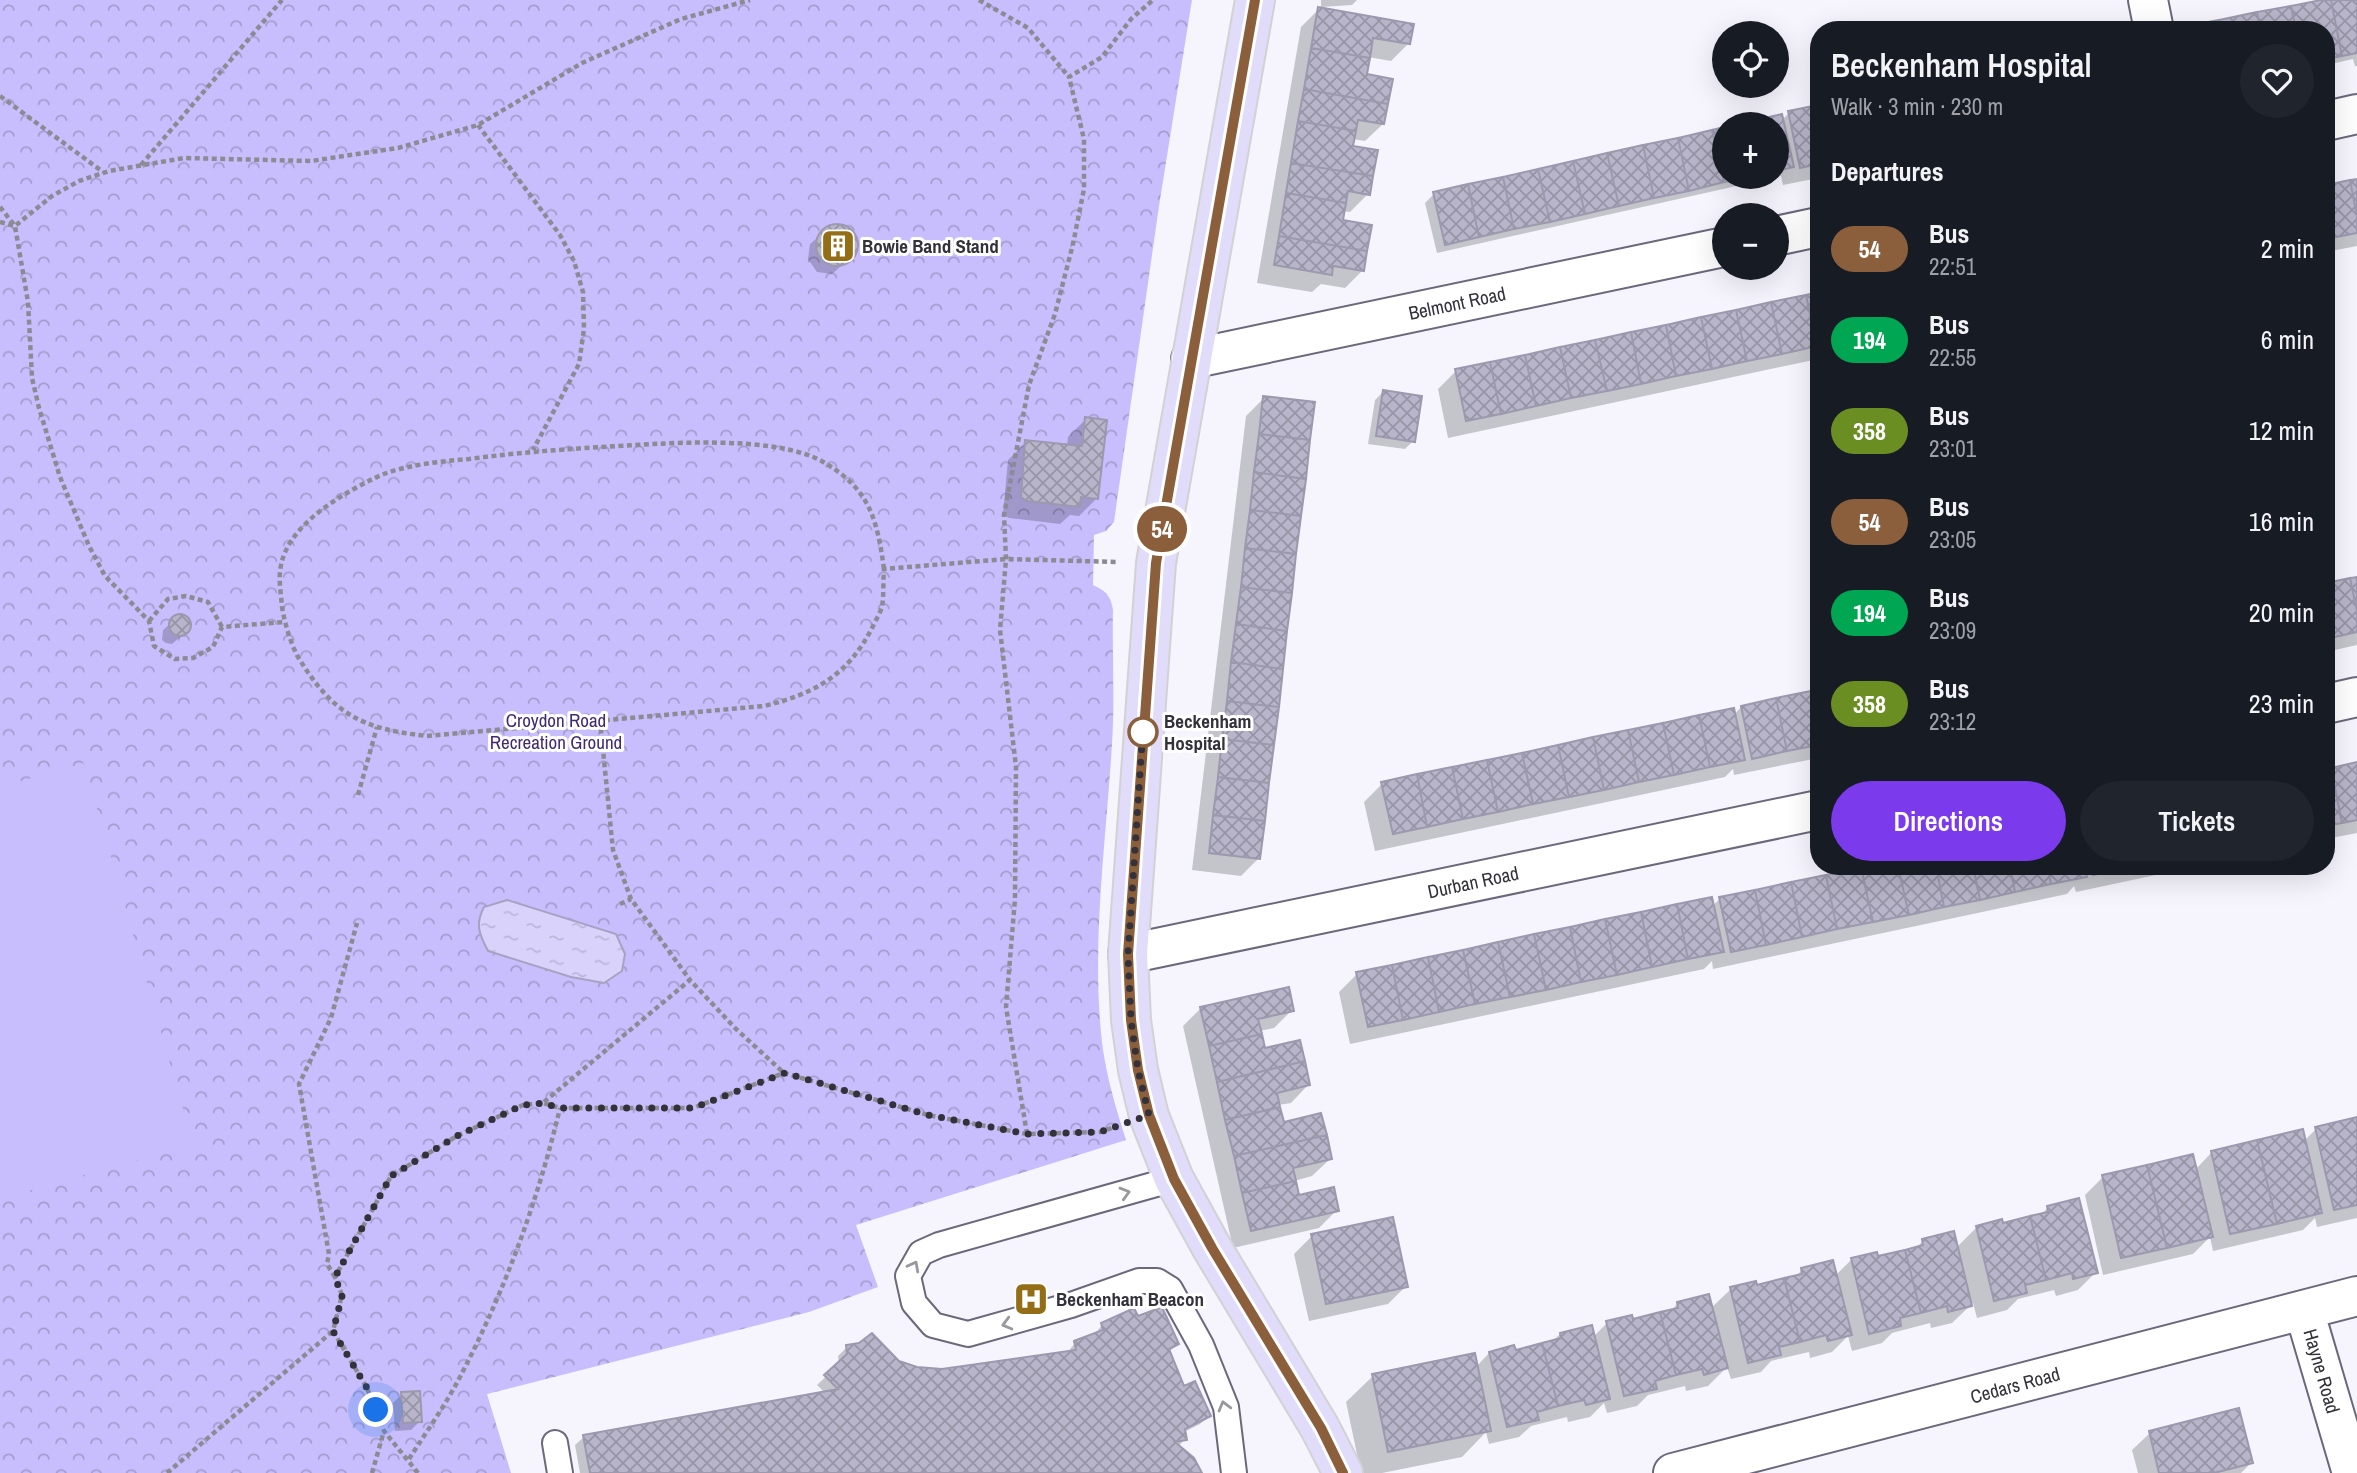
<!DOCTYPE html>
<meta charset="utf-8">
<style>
:root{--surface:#171b24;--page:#20242c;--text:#f1f3f6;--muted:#9ea1a6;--accent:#7c3aed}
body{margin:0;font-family:"Archivo Narrow",sans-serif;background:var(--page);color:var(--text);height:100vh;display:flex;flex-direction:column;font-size:26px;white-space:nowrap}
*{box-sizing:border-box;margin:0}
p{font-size:23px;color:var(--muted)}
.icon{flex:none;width:38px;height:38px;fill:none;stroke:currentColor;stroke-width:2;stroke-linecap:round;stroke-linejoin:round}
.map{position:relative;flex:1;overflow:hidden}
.panel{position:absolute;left:1810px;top:21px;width:525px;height:854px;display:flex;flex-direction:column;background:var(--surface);border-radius:28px;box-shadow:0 7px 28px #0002}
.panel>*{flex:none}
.badge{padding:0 14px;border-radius:23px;font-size:24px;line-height:46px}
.fabs{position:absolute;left:1712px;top:21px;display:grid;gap:14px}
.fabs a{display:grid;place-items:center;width:77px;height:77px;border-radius:50%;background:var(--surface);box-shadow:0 7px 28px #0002;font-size:35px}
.you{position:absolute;width:35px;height:35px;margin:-18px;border:5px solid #fff;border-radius:50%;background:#1a73e8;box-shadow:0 0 0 10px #1a73e833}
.map>.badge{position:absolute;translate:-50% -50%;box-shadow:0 0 0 4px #fff}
h2{padding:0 21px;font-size:26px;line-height:63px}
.round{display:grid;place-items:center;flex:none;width:74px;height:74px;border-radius:37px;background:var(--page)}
.head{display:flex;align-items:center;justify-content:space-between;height:119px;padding:0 21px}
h1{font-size:33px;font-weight:600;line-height:52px}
.cta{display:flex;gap:14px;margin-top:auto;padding:14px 21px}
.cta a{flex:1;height:80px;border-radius:42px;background:var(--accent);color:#fff;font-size:28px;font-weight:600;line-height:80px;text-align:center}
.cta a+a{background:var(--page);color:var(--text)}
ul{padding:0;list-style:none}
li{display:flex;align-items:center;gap:21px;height:91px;padding:0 21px}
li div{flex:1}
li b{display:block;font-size:26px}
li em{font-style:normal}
li .badge{min-width:77px;font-weight:700;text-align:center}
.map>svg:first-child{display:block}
.park{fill:url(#park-crowns)}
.garden{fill:#c9befd}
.water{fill:url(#water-ripples);stroke:#a7a2c2;stroke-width:2}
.shadow{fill:#0003}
.building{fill:url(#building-cross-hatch);stroke:#9c99ae;stroke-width:2}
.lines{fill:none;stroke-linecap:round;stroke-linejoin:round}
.service-casing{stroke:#6b687c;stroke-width:28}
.minor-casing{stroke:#6b687c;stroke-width:42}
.primary-casing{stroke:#d2d2d4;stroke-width:42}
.path{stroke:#8c8a93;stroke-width:4.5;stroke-dasharray:5 3.5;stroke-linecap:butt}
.service{stroke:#fff;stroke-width:24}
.minor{stroke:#fff;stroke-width:38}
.primary{stroke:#e0dcf9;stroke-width:38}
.oneway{stroke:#99989c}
.line-casing{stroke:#fff;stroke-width:16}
.line{stroke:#8b5e3c;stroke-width:10}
.walk{stroke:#33313a;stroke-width:7;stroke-dasharray:0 12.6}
.stop-dot{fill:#fff;stroke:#8b5e3c;stroke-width:3.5}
.labels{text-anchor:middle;stroke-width:6;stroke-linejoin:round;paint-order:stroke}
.poi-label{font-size:19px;font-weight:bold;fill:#33313a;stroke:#fff;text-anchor:start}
.street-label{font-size:19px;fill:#33313a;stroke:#fff}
.park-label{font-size:19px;fill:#402a76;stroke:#fff}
.stop-label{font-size:19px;font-weight:bold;fill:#33313a;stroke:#fff;text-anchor:start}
</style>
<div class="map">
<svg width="2357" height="1473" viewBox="0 0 2357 1473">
<defs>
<pattern id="park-crowns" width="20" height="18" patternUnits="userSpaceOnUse" patternTransform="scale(1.75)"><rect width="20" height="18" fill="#c9befd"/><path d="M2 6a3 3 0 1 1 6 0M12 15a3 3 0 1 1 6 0" fill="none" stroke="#a49bce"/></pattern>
<pattern id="water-ripples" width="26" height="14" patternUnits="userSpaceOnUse" patternTransform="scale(1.75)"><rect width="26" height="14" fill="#d9d3fc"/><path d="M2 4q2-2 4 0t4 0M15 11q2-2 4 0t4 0" fill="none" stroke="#bbb6d9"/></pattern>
<pattern id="building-cross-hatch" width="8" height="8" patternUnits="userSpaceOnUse" patternTransform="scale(1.75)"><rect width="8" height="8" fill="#b8b5ca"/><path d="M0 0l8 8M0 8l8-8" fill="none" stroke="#9694a5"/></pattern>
</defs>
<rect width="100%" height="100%" fill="#f6f5fe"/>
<!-- park -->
<path class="park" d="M0,0H1192L1159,206L1114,522L1106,531L1094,535L1093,585C1106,591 1111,596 1113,610C1112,655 1115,700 1112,744C1106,843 1091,943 1102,1042C1106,1076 1116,1108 1126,1140L856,1225L878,1287L809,1312L487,1394L511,1473H0Z"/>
<!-- garden -->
<path class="garden" d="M84,763L193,1144L0,1199V787Z"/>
<!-- water -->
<path class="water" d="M507,900L616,934L625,954L622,971L604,983L571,977L488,951C479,934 475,924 484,907Z"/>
<!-- shadow -->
<path class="shadow" d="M1321,0H1357L1352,5L1321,7Z
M2331,0H2357V66H2355L2353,59L2331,64L2326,69V30H2182Z
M1319,9L1409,43L1391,61L1368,57L1365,76L1383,124L1365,141L1353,139L1351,147L1368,194L1350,212L1342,211L1341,221L1363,270L1345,288L1321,284L1312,292L1257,283L1301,27Z
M1818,107V178L1783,185L1781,176L1437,253L1425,203L1434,194L1724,177H1776V124H1746L1781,117L1782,120L1789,113Z
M2357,181V246L2326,252V187Z
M833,225L850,229L858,241L855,254L832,274L817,272L808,259L810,244Z
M1818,294V359L1448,438L1438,389L1456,371Z
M1383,392L1413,441L1405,449L1368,444L1375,400Z
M1264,398L1259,858L1241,876L1192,870L1246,416Z
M1086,419L1097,498L1079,516L1070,515L1060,524L1009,518L1003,515L1008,460L1026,442L1067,446L1068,437Z
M2357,579V645L2326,652V585Z
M178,617H184L189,623V629L172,644L166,643L162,640L163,630Z
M1818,691V758L1734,775L1733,769L1725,777L1375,851L1364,802L1382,784L1734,715L1741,707Z
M2357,764V833L2326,839V771Z
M1874,866H2198L2076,892L2074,886L2067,894L1713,969L1712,961L1704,969L1350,1044L1339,992L1357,974L1712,906L1720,899Z
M1201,1008L1292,1010L1274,1028L1259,1031L1264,1050L1308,1085L1291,1103L1278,1105L1282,1124L1330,1159L1312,1176L1294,1181L1298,1197L1337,1210L1319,1228L1233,1248L1183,1026Z
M2357,1119V1218L2317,1227L2315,1218L2303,1230L2213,1251L2210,1237L2193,1254L2103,1275L2085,1195L2103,1177L2195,1170L2212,1152L2304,1141L2316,1129Z
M2048,1208L2096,1272L2078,1290L2056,1296L2054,1290L2018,1299L2007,1310L1977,1318L1973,1303L1952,1323L1931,1328L1930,1323L1892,1333L1882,1343L1852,1351L1848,1336L1832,1352L1810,1358L1809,1352L1771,1361L1761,1372L1731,1379L1727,1367L1708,1386L1686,1391L1685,1386L1648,1395L1637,1406L1607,1413L1604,1403L1590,1417L1568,1422L1567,1417L1531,1426L1519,1437L1489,1444L1486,1432L1462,1457L1382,1473H1361L1346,1402L1373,1376L1476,1367L1489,1353L1514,1352L1552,1342L1560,1334L1593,1337L1607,1323L1632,1321L1670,1312L1678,1303L1711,1308L1731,1289L1755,1287L1794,1278L1802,1270L1835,1276L1851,1260L1875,1254L1876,1258L1915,1249L1923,1241L1956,1248L1977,1227L2001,1226L2039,1216Z
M1312,1236L1406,1286L1388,1304L1309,1321L1294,1254Z
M1137,1318L1177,1344L1169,1352L1183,1388L1209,1416L1200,1424L1184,1432L1185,1439L1178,1447L1200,1473H580L575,1445L584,1437L825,1393L817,1385L839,1364L838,1356L847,1347L917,1369L942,1371L1067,1353L1075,1343L1094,1335L1102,1325Z
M402,1394L420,1421L411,1430L395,1431L393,1403Z
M2150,1433L2251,1463L2241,1473H2138L2132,1450Z"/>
<!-- building -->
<path class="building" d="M2321,0H2331L2342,56L2326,59V30H2296L2291,6Z
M2331,0H2357V53L2342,56Z
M2291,6L2296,30H2260L2257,12Z
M1318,7L1414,24L1410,44L1373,38L1370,58L1311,48Z
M2257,12L2260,30H2221L2219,20Z
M2219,20L2221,30H2183L2182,27Z
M1311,48L1370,58L1367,74L1393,79L1388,104L1304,89Z
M1304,89L1388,104L1384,124L1358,120L1356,131L1298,121Z
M1818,105V164L1800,168L1788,111Z
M1782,114L1794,167L1776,171V124H1748L1747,122Z
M1298,121L1356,131L1353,146L1378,150L1373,176L1291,163Z
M1724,127V177H1750L1724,182L1712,130Z
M1712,130L1724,182L1689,191L1678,138Z
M1678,138L1689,191L1654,198L1643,145Z
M1643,145L1654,198L1619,206L1607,153Z
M1607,153L1619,206L1585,214L1573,161Z
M1573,161L1585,214L1550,222L1538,169Z
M1291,163L1373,176L1370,195L1348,191L1346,203L1286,193Z
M1538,169L1550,222L1514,229L1503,177Z
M1503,177L1514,229L1479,237L1468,184Z
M2357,179V216L2350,180Z
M2350,180L2357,216V233L2326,239V185Z
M1468,184L1479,237L1445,245L1433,192Z
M1286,193L1346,203L1343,220L1372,225L1367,251L1279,236Z
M816 245a21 21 0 1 1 42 0a21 21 0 1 1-42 0Z
M1279,236L1367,251L1364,271L1333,266L1332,275L1274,265Z
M1818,292V346H1817L1806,295Z
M1806,295L1817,346L1782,354L1771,302Z
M1771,302L1782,354L1747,361L1736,310Z
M1736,310L1747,361L1712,369L1701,317Z
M1701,317L1712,369L1676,376L1666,325Z
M1666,325L1676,376L1641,384L1631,332Z
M1631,332L1641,384L1607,391L1595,340Z
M1595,340L1607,391L1571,398L1560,347Z
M1560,347L1571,398L1536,406L1525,355Z
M1525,355L1536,406L1501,414L1490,362Z
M1490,362L1501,414L1466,421L1455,369Z
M1383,390L1422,396L1415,442L1376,436Z
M1263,396L1315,402L1310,440L1259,434Z
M1085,417L1107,420L1098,499L1081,497L1080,507L1027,501L1021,497L1025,440L1082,446Z
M1259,434L1310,440L1306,479L1254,472Z
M1254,472L1306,479L1301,516L1250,510Z
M1250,510L1301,516L1296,554L1245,548Z
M1245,548L1296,554L1292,593L1241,587Z
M2357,577V611L2350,578Z
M2350,578L2357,611V632L2326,639V583Z
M1241,587L1292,593L1287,631L1236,624Z
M169 625a11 11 0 1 1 22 0a11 11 0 1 1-22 0Z
M1236,624L1287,631L1283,669L1231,662Z
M1231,662L1283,669L1279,707L1227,701Z
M1818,689V724L1811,691Z
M1811,691L1818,724V745L1787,751L1776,698Z
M1776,698L1787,751L1752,759L1741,706Z
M1227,701L1279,707L1274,745L1222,739Z
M1734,708L1745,760L1710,767L1699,715Z
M1699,715L1710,767L1674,775L1663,723Z
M1663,723L1674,775L1639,782L1628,730Z
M1628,730L1639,782L1604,790L1593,737Z
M1593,737L1604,790L1569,797L1558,745Z
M1222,739L1274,745L1269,783L1218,777Z
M1558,745L1569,797L1533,804L1522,753Z
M1522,753L1533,804L1498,812L1487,760Z
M1487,760L1498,812L1463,819L1452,767Z
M2357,762V820L2342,823L2331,768Z
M1452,767L1463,819L1427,827L1417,774Z
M2331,768L2342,823L2326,826V769Z
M1417,774L1427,827L1393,834L1381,782Z
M1218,777L1269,783L1265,821L1213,815Z
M1213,815L1265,821L1260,859L1209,853Z
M1898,866H1936L1944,907L1909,915Z
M1898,866L1909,915L1873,922L1861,867Z
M1936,866H1973L1980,900L1944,907Z
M1973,866H2010L2015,892L1980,900Z
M2010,866H2047L2051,884L2015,892Z
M2047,866H2084L2087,877L2051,884Z
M2091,866H2128L2129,868L2093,875Z
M1861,867L1873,922L1837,929L1826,875Z
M1826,875L1837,929L1802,937L1791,882Z
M1791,882L1802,937L1766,945L1755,890Z
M1755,890L1766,945L1731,952L1719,897Z
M1712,897L1724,952L1688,959L1677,904Z
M1677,904L1688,959L1652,967L1641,912Z
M1641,912L1652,967L1617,975L1605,919Z
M1605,919L1617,975L1581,982L1570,927Z
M1570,927L1581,982L1546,990L1534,934Z
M1534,934L1546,990L1510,997L1498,942Z
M1498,942L1510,997L1475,1004L1463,950Z
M1463,950L1475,1004L1439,1012L1428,957Z
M1428,957L1439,1012L1403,1020L1392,965Z
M1392,965L1403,1020L1368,1027L1356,972Z
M1289,987L1294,1011L1258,1019L1262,1034L1209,1046L1200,1007Z
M1262,1034L1265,1048L1300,1040L1305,1061L1217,1082L1209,1046Z
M1305,1061L1310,1085L1277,1093L1280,1107L1225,1120L1217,1082Z
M1280,1107L1284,1122L1321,1113L1327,1135L1234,1156L1225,1120Z
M2357,1117V1205L2334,1210L2315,1127Z
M2303,1129L2322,1213L2277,1224L2257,1140Z
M1327,1135L1332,1159L1293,1168L1296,1181L1242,1193L1234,1156Z
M2257,1140L2277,1224L2230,1234L2211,1151Z
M2193,1154L2213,1237L2167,1248L2147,1165Z
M2147,1165L2167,1248L2121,1258L2102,1175Z
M1296,1181L1299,1195L1334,1187L1339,1211L1251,1231L1242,1193Z
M2079,1198L2098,1273L2073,1279L2072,1273L2046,1280L2030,1216L2048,1212L2047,1206Z
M2030,1216L2046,1280L2025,1285L2027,1293L1994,1301L1976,1226L2002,1219L2003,1223Z
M1393,1217L1408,1287L1326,1304L1311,1234Z
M1954,1231L1972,1306L1948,1312L1947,1306L1921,1313L1905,1250L1923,1245L1922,1239Z
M1905,1250L1921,1313L1900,1318L1901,1326L1869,1334L1851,1258L1877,1252L1878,1256Z
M1833,1260L1852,1335L1828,1341L1826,1335L1800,1342L1784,1278L1802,1274L1801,1268Z
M1784,1278L1800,1342L1779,1347L1781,1355L1748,1363L1730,1287L1756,1281L1757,1285Z
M1709,1294L1728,1368L1704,1375L1702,1369L1676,1375L1660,1312L1678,1308L1677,1302Z
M1162,1307L1179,1344L1169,1349L1184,1386L1195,1381L1211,1416L1185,1429L1187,1440L1175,1442L1194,1458L1202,1473H590L583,1435L838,1389L824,1375L847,1354L846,1345L859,1343L872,1333L899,1361L917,1367L942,1369L1076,1350L1074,1341L1103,1330L1101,1323L1134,1308L1138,1316Z
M1660,1312L1676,1375L1655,1381L1657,1389L1624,1396L1606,1321L1632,1315L1633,1319Z
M1592,1325L1610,1399L1586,1405L1584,1400L1558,1406L1542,1343L1561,1338L1560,1333Z
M1542,1343L1558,1406L1537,1412L1539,1420L1507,1427L1489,1352L1514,1345L1516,1350Z
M1475,1353L1491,1431L1388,1452L1372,1374Z
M420,1391L422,1422L403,1423L401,1392Z
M2239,1408L2253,1463L2214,1473H2159L2149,1431Z"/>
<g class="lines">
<!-- service casing -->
<g class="service-casing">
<path id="service" d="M1174,1179L939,1245L921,1253L908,1276L914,1303L933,1325L968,1334L1071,1305L1139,1281H1157L1170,1289L1201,1345L1226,1407L1234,1473
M555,1443L560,1473"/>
</g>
<!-- minor casing -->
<g class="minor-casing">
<path id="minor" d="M2148,0L2154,30
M2326,121L2357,114
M1776,236L1818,227
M1191,359L1724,247
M2326,704L2357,697
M1128,954L1818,810
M2304,1310L2352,1473
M1673,1473L2357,1296"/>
</g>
<!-- primary casing -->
<g class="primary-casing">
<path id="primary" d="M1255,0L1156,563L1128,954L1131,1020L1138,1070L1149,1116L1174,1179L1212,1248L1320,1428L1343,1473"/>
</g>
<!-- path -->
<path class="path" d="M979,0L1028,28L1069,77
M0,96L103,172
M478,125L560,235L574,261L583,292L584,329L579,364L533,450
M141,165L282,0
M0,207L15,226L28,302L32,378L39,408L60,477L89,546L105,576L149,621L154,646L175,659L193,658L213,647L222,627L284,622
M0,222L15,226L52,196L79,181L109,171L184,158L311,161L398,148L478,125L582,63L681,19L750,0
M884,569C877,519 870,490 825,463C776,433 658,444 600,447C556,450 513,453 469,459C446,461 423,463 400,469C383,473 368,481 352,490C324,506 288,531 281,565C278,578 281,593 282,607C285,624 290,642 298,657C333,714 361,729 427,736L764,706C814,694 849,675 873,626C876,620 880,613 882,607C884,595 883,581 884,569L1006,559L1117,562
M149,621L168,599L186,596L208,602L222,627
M600,720L613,850L631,899L690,980
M358,795L377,727
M620,904L631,899
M544,1102L690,980L736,1029L784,1073
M1027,1134L1006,1007L1015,899L1016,767L1000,630L1006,559L1004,515L1029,385L1055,314L1073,244L1084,189V139L1069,77L1102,57L1131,19L1153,0
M335,1277L327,1264L329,1254L299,1084L331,1018L357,923
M409,1459C427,1431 447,1403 462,1373C506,1288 538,1200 560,1108
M167,1473L333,1331
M372,1473L384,1431
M418,1473L384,1431L367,1388L333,1331L342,1295L335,1277L391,1176L457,1136L523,1105L543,1103L560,1108H693L784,1073L928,1115L1027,1134L1100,1132L1112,1128"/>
<!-- service -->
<use href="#service" class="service"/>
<!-- minor -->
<use href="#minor" class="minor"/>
<!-- primary -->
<use href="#primary" class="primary"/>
</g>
<!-- one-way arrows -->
<defs><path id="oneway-chevron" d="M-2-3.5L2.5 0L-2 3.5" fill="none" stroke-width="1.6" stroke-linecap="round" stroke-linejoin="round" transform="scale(1.75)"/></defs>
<g class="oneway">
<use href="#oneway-chevron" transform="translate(1125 1193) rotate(-16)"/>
<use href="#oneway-chevron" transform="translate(914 1266) rotate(-62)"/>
<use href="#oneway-chevron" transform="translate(1007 1324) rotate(165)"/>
<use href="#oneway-chevron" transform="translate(1224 1406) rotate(-105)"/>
</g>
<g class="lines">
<!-- line casing -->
<g class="line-casing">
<path id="line" d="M1255,0L1156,563L1128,954L1131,1020L1138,1070L1149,1115L1174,1179L1212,1248L1321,1428L1343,1473"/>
</g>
<!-- line -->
<use href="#line" class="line"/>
<!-- walk -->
<path class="walk" d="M376,1410L367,1388L333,1331L342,1296L335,1277L391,1176L457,1136L523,1105L543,1103L559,1108H693L785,1073L928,1115L1027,1134L1100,1132L1149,1115L1138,1070L1131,1020L1128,954L1143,729V732"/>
</g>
<!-- icons -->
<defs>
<g id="building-square" transform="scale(1.75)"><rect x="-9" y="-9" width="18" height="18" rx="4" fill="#946e17" stroke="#fff"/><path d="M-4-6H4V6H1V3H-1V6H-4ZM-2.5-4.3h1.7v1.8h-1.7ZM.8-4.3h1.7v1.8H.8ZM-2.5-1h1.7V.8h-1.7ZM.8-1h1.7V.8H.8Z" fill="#fff"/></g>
<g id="hospital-square" transform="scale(1.75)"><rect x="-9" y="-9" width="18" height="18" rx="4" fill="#946e17" stroke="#fff"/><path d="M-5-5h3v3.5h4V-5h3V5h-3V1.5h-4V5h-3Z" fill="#fff"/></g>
</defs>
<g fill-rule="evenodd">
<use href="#building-square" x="838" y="246"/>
<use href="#hospital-square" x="1031" y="1299"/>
</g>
<!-- markers -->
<circle class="stop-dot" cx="1143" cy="732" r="14"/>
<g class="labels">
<!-- poi labels -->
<g class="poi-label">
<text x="862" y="253">Bowie Band Stand</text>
<text x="1056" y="1306">Beckenham Beacon</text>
</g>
<!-- street labels -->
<g class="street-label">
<text transform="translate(1457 303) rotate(-12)" y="7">Belmont Road</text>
<text transform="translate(1473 882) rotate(-12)" y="7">Durban Road</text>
<text transform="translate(2322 1371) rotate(74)" y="7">Hayne Road</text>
<text transform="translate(2015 1385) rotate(-15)" y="7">Cedars Road</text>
</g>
<!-- park labels -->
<g class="park-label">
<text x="556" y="727">Croydon Road<tspan x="556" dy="22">Recreation Ground</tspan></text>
</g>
<!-- stop labels -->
<g class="stop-label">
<text x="1164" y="728">Beckenham<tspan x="1164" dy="22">Hospital</tspan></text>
</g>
</g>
</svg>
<div class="fabs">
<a><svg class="icon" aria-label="locate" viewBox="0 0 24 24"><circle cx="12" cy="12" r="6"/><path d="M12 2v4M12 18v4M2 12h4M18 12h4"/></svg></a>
<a>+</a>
<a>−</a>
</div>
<div class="you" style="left:376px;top:1410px"></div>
<b class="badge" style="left:1162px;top:529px;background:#8b5e3c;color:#fff">54</b>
<section class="panel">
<div class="head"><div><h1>Beckenham Hospital</h1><p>Walk · 3 min · 230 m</p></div><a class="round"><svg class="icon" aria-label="heart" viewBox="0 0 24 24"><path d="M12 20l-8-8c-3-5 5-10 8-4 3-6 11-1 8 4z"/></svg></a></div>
<h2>Departures</h2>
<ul>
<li><span class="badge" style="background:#8b5e3c;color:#fff">54</span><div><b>Bus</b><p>22:51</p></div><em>2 min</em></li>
<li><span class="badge" style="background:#00a651;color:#fff">194</span><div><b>Bus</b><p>22:55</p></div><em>6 min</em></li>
<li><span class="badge" style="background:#6b8e23;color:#fff">358</span><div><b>Bus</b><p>23:01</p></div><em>12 min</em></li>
<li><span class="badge" style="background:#8b5e3c;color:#fff">54</span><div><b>Bus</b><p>23:05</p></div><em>16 min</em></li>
<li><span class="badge" style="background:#00a651;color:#fff">194</span><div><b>Bus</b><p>23:09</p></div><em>20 min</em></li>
<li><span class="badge" style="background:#6b8e23;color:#fff">358</span><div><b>Bus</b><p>23:12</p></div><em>23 min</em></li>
</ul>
<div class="cta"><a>Directions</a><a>Tickets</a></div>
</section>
</div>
